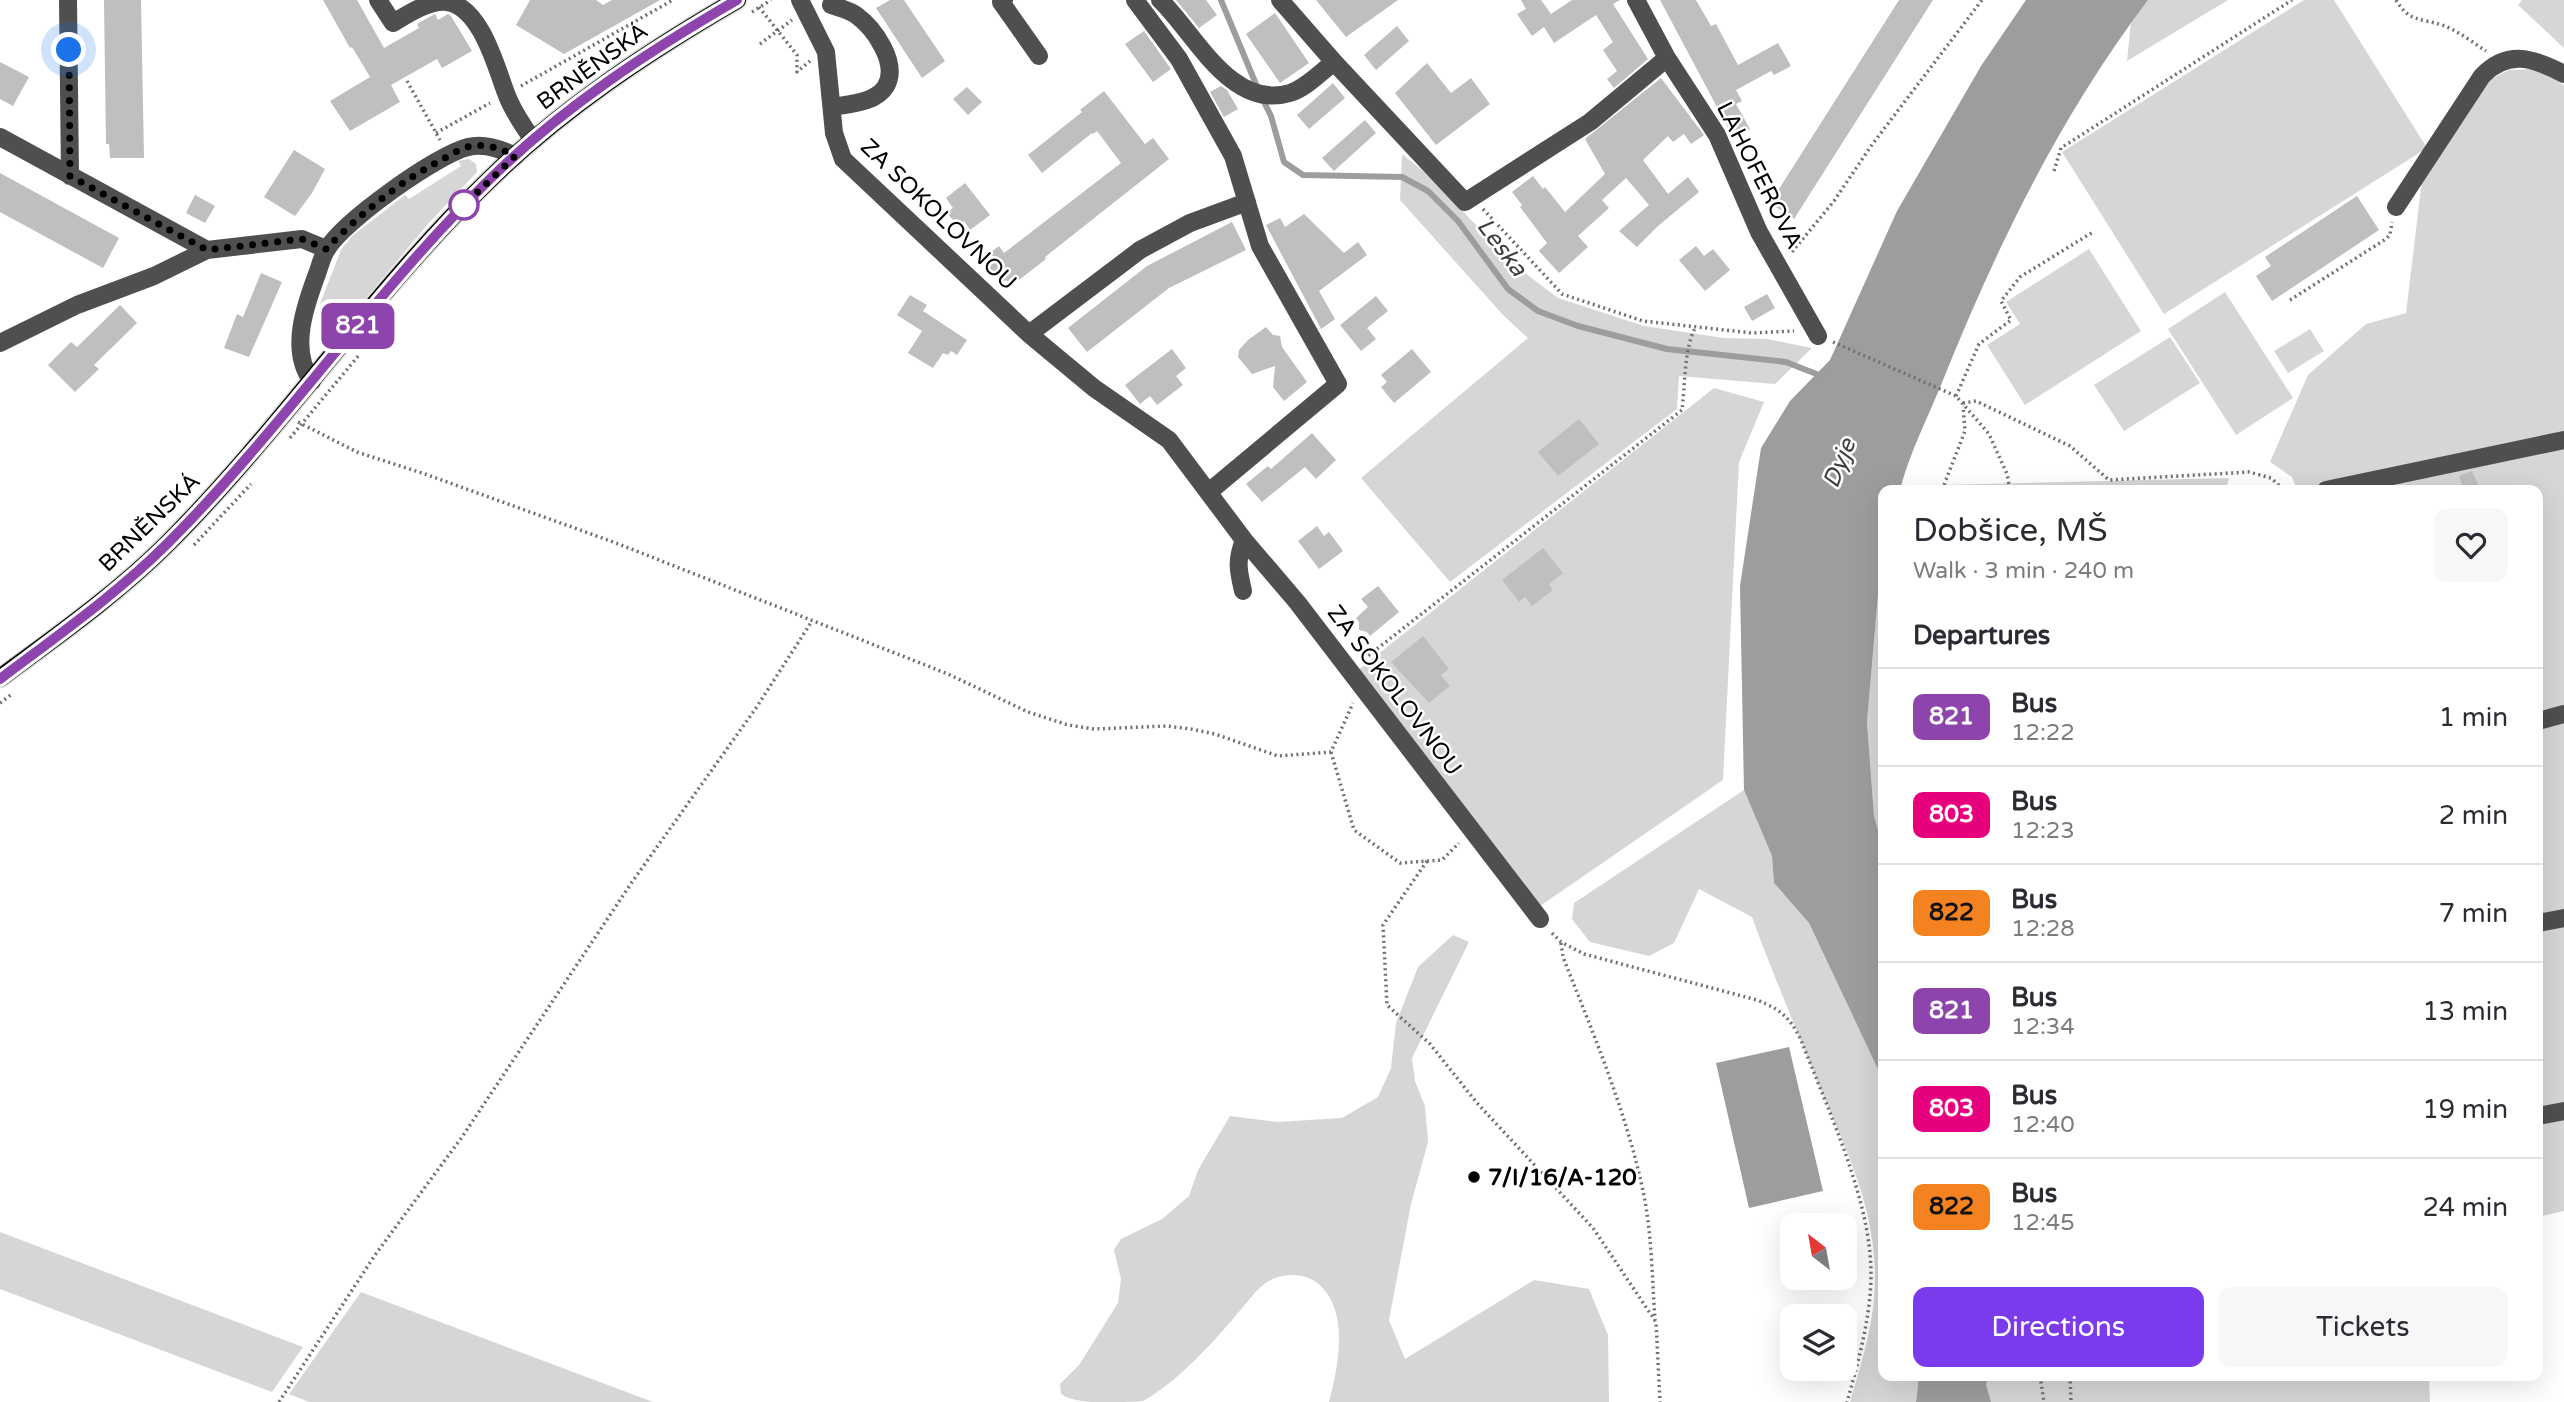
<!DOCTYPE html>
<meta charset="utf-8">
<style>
:root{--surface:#fff;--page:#f7f7f7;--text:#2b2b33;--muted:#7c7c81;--line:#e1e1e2;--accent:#7c3aed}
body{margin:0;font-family:"Varela Round",sans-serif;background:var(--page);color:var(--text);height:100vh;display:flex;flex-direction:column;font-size:26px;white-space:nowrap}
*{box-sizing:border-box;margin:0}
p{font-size:23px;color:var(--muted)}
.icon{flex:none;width:38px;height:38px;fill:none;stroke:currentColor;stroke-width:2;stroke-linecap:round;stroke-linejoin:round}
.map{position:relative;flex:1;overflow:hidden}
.details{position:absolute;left:1878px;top:485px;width:665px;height:896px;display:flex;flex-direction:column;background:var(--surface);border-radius:14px;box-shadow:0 7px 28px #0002}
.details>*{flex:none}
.badge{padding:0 14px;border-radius:10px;font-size:24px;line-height:46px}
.needle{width:46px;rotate:329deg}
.buttons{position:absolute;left:1780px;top:1213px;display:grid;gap:14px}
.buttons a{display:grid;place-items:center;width:77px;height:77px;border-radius:14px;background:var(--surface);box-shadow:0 7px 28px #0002;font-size:35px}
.you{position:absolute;width:35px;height:35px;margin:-18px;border:5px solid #fff;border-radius:50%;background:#1a73e8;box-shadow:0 0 0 10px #1a73e833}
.map>.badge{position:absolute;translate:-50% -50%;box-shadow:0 0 0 4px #fff}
h2{padding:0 35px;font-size:26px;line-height:63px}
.round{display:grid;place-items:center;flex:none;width:74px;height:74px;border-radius:14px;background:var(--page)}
.head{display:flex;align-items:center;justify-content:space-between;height:119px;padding:0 35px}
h1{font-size:33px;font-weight:600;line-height:52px}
.action{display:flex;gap:14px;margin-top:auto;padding:14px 35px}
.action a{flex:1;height:80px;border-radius:14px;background:var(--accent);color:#fff;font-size:28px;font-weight:600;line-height:80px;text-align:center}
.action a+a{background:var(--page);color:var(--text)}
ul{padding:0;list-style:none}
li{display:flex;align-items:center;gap:21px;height:98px;padding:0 35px;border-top:2px solid var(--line)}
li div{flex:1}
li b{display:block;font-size:26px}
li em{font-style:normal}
li .badge{min-width:77px;font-weight:700;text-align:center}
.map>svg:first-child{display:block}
.green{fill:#d6d6d6}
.water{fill:#9d9d9d}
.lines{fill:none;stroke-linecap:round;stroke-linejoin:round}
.stream{stroke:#9d9d9d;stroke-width:6}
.building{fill:#bfbfbf}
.major-casing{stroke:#dbdbdb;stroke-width:21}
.path{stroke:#717171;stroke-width:3.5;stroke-dasharray:2 3.5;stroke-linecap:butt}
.minor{stroke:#4f4f4f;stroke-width:18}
.major{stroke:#000;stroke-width:18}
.line-casing{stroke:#fff;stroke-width:16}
.line{stroke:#8e44ad;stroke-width:10}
.walk{stroke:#000;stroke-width:7;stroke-dasharray:0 12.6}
.stop-dot{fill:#fff;stroke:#8e44ad;stroke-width:3.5}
.poi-dot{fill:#000;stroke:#fff;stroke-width:2.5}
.labels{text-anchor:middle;stroke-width:5;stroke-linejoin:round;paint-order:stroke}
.street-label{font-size:23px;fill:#000;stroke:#fff}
.poi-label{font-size:23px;font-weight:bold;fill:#000;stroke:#fff;text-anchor:start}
.water-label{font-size:24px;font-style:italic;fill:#3e3e3e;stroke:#fff}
</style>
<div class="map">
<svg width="2564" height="1402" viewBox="0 0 2564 1402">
<rect width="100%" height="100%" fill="#fff"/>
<!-- green -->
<path class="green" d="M2148,0H2228L2127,61L2131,22Z
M2304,0H2334L2427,148L2164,314L2062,152Z
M2522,0H2564V48L2518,5Z
M2539,69L2564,85V1211L2538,1217V490H2297L2292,477L2270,462L2308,375L2366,324L2406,313L2422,180L2480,85L2509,70Z
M1402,154L1437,182L1468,217L1525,273L1558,298L1644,326L1724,338L1767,339L1812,348L1775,384L1679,376L1677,409L1450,582L1361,478L1528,338L1503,315L1400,200Z
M469,159L476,164L477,172L428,224L351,316L338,323L324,319L320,304L341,250L352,236L405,195L409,199L461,166L458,161Z
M2089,249L2141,331L2025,405L1987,345L2020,324L2006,302Z
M2225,292L2293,398L2236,435L2168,329Z
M2310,329L2324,351L2288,373L2274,351Z
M2170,337L2200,383L2124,431L2094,385Z
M1714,388L1764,402L1739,462L1723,780L1540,906L1358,670Z
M2229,478L2226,490H1900L1901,486Z
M1883,572V847L1874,816L1867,722L1878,595Z
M1744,790L1772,856L1774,883L1809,923L1883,1080V1376H1919L1916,1402H1850C1862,1362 1875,1320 1875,1278C1876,1208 1843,1143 1817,1080C1795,1026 1772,972 1752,917L1699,889L1674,943L1649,956L1590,942L1572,919L1574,903Z
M1453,935L1469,942L1412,1058L1415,1081L1425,1106L1428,1142L1411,1204L1389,1320L1405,1359L1534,1280L1589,1289L1608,1335L1609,1402H1329C1338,1367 1351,1308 1316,1282C1305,1274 1289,1273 1275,1278C1259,1284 1248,1302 1237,1314C1214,1342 1175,1384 1143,1401C1134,1402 1117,1402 1106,1402C1089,1402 1074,1402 1061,1394L1060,1384L1079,1365L1118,1303L1121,1279L1114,1250L1121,1239L1162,1219L1189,1196L1198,1170L1230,1116L1277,1122L1342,1118L1378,1097L1391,1068L1396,1023L1418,967Z
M0,1232L303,1347L272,1392L0,1289Z
M361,1292L390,1303L653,1402H309L289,1394Z
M1989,1376H2429L2430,1402H1991L1986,1384Z"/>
<!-- water -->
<path class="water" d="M2026,0H2148C2060,116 1997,246 1943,380C1929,415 1909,454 1900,490H1883V572L1878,595L1867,722L1874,816L1883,847V1080L1809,923L1774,883L1772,856L1744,790L1740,586L1761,448L1790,401L1830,360L1897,211L1981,66Z
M1789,1047L1823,1191L1749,1208L1716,1063Z
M1919,1376H1989L1986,1384L1991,1402H1916Z"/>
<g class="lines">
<!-- stream -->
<path class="stream" d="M1221,0L1258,89
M1262,98L1271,116L1284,162L1303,175L1402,177L1428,191L1458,221L1508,289L1538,311L1578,326L1667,349L1786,362L1824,377"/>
</g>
<!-- building -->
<path class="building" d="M104,0H141L144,158H110L109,144H106Z
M323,0H357L384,48L419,28L417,24L433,15L435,14L438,20L448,14L451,16L472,51L442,68L437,59L391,85L400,102L350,131L330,101L370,77L352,47L350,48Z
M530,0H596L603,5L612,0H660L564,54L516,25Z
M890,0H904L945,61L922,78L876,8Z
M1176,0H1206L1217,15L1199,28Z
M1316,0H1398L1346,37Z
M1521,0H1541L1551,14L1572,0H1620L1613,4L1648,59L1614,88L1607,79L1617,71L1603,50L1613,42L1596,15L1554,43L1544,27L1532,36L1517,14L1526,9Z
M1660,0H1696L1711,26L1716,24L1738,65L1778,43L1791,66L1774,75L1771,71L1736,90L1742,101L1736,104L1750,129L1734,139Z
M1899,0H1933L1794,219L1770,203Z
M1275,13L1309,63L1280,83L1246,34Z
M1397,26L1409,41L1376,70L1364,55Z
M1144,31L1171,69L1153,82L1125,44Z
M0,62L29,77L13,106L0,99Z
M1427,63L1451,93L1471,78L1490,104L1436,145L1395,93Z
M1661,78L1704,135L1691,144L1684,134L1673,142L1668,136L1643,160L1668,194L1688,177L1699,192L1658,226L1637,247L1619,231L1649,205L1626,178L1602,200L1609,208L1578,236L1588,247L1559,273L1539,251L1547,243L1520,207L1522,205L1512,192L1533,176L1543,189L1545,187L1565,212L1605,174L1585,139Z
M1333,83L1345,98L1309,129L1297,115Z
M1221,86L1227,90L1238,109L1224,117L1210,92Z
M967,87L982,102L968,115L953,99Z
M1104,91L1145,144L1153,138L1169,159L1045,257L1046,259L1011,286L1006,280L1001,283L982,259L999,246L1004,253L1121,163L1097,131L1093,134L1092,133L1042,173L1028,155L1082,112L1080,110Z
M1365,120L1376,133L1334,171L1322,158Z
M294,150L325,169L312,193L295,216L264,197Z
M0,173L119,238L103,268L0,212Z
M965,183L990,215L970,230L964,221L958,226L947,213L953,208L946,198Z
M195,195L215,206L205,223L186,213Z
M2357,196L2379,230L2272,301L2256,276L2271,266L2265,257Z
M1304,214L1344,253L1358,242L1367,255L1319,291L1335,319L1321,329L1266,225L1280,218L1285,227Z
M1232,222L1246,250L1169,288L1087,352L1068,328L1147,266Z
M1696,246L1704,256L1713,249L1730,270L1705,291L1679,260Z
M261,273L282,282L249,357L224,348L237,314L243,317Z
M1767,294L1775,308L1752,321L1744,307Z
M910,295L927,305L923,311L967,340L957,355L951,351L948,355L943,353L933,368L908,353L922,331L897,315Z
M1376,296L1388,311L1367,328L1376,339L1361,351L1340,325Z
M120,305L137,323L94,365L99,369L75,392L48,365L71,342L77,347Z
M1266,327L1273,335L1280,336L1282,347L1307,382L1284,401L1273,387L1275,366L1252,374L1238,357L1239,350L1248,340Z
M1172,349L1186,368L1176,376L1183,385L1157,405L1150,396L1140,404L1125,385Z
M1412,349L1431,372L1394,403L1381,387L1387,382L1381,375Z
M1579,419L1599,444L1558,476L1538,452Z
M1312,433L1336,460L1316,479L1305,467L1262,502L1246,484L1268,466L1271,469Z
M2472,471L2478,484L2464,490L2459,476Z
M1317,526L1324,536L1329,532L1343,551L1319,569L1298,541Z
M1543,548L1563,573L1549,584L1553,590L1532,606L1525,597L1519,602L1502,580Z
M1378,586L1399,612L1370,636L1367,632L1359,630V622L1356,618L1368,607L1361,599Z
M1423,636L1449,669L1441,675L1450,686L1429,703L1391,662Z"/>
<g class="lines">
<!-- major casing -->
<g class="major-casing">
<path id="major" d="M0,678C57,636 118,593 168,543C283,428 373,291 490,179C563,108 649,51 737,0"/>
</g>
<!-- path -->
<path class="path" d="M2396,0C2409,22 2420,18 2442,25C2457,30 2472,42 2486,51
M759,7L797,55V72L810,61
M752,12L771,0
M760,44L792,20
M407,81L440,140
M521,86L673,0
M436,133L490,103
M2054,171L2061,148L2292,0
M1483,209L1562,294L1643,321L1752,333L1794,331
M1792,252L1834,201L1871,146L1982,0
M2290,300L2386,239L2390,235L2392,222
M1833,342L1956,396L1989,434L2007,474L2010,490
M1956,396L1979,344L2011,320L2001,301L2020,277L2093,232
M1963,403L1976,401L2070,446L2109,480L2249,472L2271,478L2284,490
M298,422L357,452L425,474L616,543L948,674L1028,712L1068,725L1094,729L1167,726L1191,729L1215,734L1278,756L1331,752L1353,703
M290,438L359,355
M1942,490L1965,431L1963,406
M194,545L251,484
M1364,659L1682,410C1685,387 1684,349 1695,328
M0,703L12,694
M1331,752L1354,830L1400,863L1442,860L1459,843
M1427,861L1383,925L1387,1005L1430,1044L1477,1103L1593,1228L1656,1322L1660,1402
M1552,933L1561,942L1584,954L1757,1000C1781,1010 1789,1016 1801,1040C1826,1105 1864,1186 1870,1254C1875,1302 1860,1356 1847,1402
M1561,943L1563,957C1593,1033 1626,1111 1643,1191C1652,1233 1652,1278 1655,1320
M2040,1376L2044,1402
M2070,1376L2071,1402
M279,1402L375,1255L462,1137L632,882L756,708L812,621"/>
<!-- minor -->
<path class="minor" d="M68,0L70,176
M378,0L393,23C408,14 429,0 447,2C481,7 496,67 506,93C512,110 523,126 533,140
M800,0L826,52L834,133L843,159L1029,334L1094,388L1169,440L1244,540L1297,602L1540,919
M1004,0L1001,2L1039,56
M1135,0L1179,59L1233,156L1260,246L1338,384L1210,491
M1160,0C1194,32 1231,111 1290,93C1306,88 1321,72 1334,62
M1280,0L1334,62L1465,202L1590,122L1667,58
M1636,0L1667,58L1717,135L1759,232L1818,336
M831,5C840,8 849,10 856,15C874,28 899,63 886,86C876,103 849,104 832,107
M0,137L207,250L302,239L326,249
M2396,207L2482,76C2508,49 2534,58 2564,74
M1029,334L1140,250L1190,223L1247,202
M0,343L77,305L154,276L207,250
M312,381C289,351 305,306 317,274C320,266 322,256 327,249C344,221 436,155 468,147C484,143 501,149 515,156
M2326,490L2564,440
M1243,591C1238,569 1236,561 1244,540
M2538,721L2564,714
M2538,923L2564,918
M2538,1116L2564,1111"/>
<!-- major -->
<use href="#major" class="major"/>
</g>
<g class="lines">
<!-- line casing -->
<g class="line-casing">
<path id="line" d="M0,679C57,636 118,593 168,543C283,428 374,292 490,179C563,107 649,51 737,0"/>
</g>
<!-- line -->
<use href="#line" class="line"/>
<!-- walk -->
<path class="walk" d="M69,50L70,176L207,250L302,239L326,249C360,214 399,182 443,159C452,154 462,147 473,146C487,144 502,149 515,156L461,208L464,205"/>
</g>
<!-- markers -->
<circle class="stop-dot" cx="464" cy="205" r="14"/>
<circle class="poi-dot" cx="1474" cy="1177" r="7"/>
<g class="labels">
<!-- street labels -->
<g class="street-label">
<text transform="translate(592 66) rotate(-36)" y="8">BRNĚNSKÁ</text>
<text transform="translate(1760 175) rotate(63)" y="8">LAHOFEROVA</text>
<text transform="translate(939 214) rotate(44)" y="8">ZA SOKOLOVNOU</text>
<text transform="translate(149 522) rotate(-44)" y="8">BRNĚNSKÁ</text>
<text transform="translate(1395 690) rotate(53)" y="8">ZA SOKOLOVNOU</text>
</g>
<!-- poi labels -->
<g class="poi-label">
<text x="1488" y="1185">7/I/16/A-120</text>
</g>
<!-- water labels -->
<g class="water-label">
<text transform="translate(1502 247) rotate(53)" y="8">Leska</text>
<text transform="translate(1839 463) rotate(-68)" y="8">Dyje</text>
</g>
</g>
</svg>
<div class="buttons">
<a><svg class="needle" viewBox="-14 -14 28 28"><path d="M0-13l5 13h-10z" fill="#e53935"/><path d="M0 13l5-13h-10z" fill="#7c7c81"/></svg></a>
<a><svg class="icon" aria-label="layers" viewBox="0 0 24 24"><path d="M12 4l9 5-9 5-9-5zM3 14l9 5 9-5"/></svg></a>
</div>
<div class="you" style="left:69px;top:50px"></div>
<b class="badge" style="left:358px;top:326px;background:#8e44ad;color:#fff">821</b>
<section class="details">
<div class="head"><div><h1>Dobšice, MŠ</h1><p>Walk · 3 min · 240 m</p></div><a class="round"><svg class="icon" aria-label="heart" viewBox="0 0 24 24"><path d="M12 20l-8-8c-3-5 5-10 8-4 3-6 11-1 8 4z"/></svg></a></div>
<h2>Departures</h2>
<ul>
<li><span class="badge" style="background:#8e44ad;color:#fff">821</span><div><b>Bus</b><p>12:22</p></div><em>1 min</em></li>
<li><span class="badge" style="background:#e6007e;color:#fff">803</span><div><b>Bus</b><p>12:23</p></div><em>2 min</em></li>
<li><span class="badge" style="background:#f58220;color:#111">822</span><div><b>Bus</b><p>12:28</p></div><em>7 min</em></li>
<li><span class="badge" style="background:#8e44ad;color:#fff">821</span><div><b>Bus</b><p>12:34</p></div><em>13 min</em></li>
<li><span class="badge" style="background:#e6007e;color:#fff">803</span><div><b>Bus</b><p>12:40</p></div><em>19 min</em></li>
<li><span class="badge" style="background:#f58220;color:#111">822</span><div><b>Bus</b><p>12:45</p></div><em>24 min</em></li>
</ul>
<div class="action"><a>Directions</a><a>Tickets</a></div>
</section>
</div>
